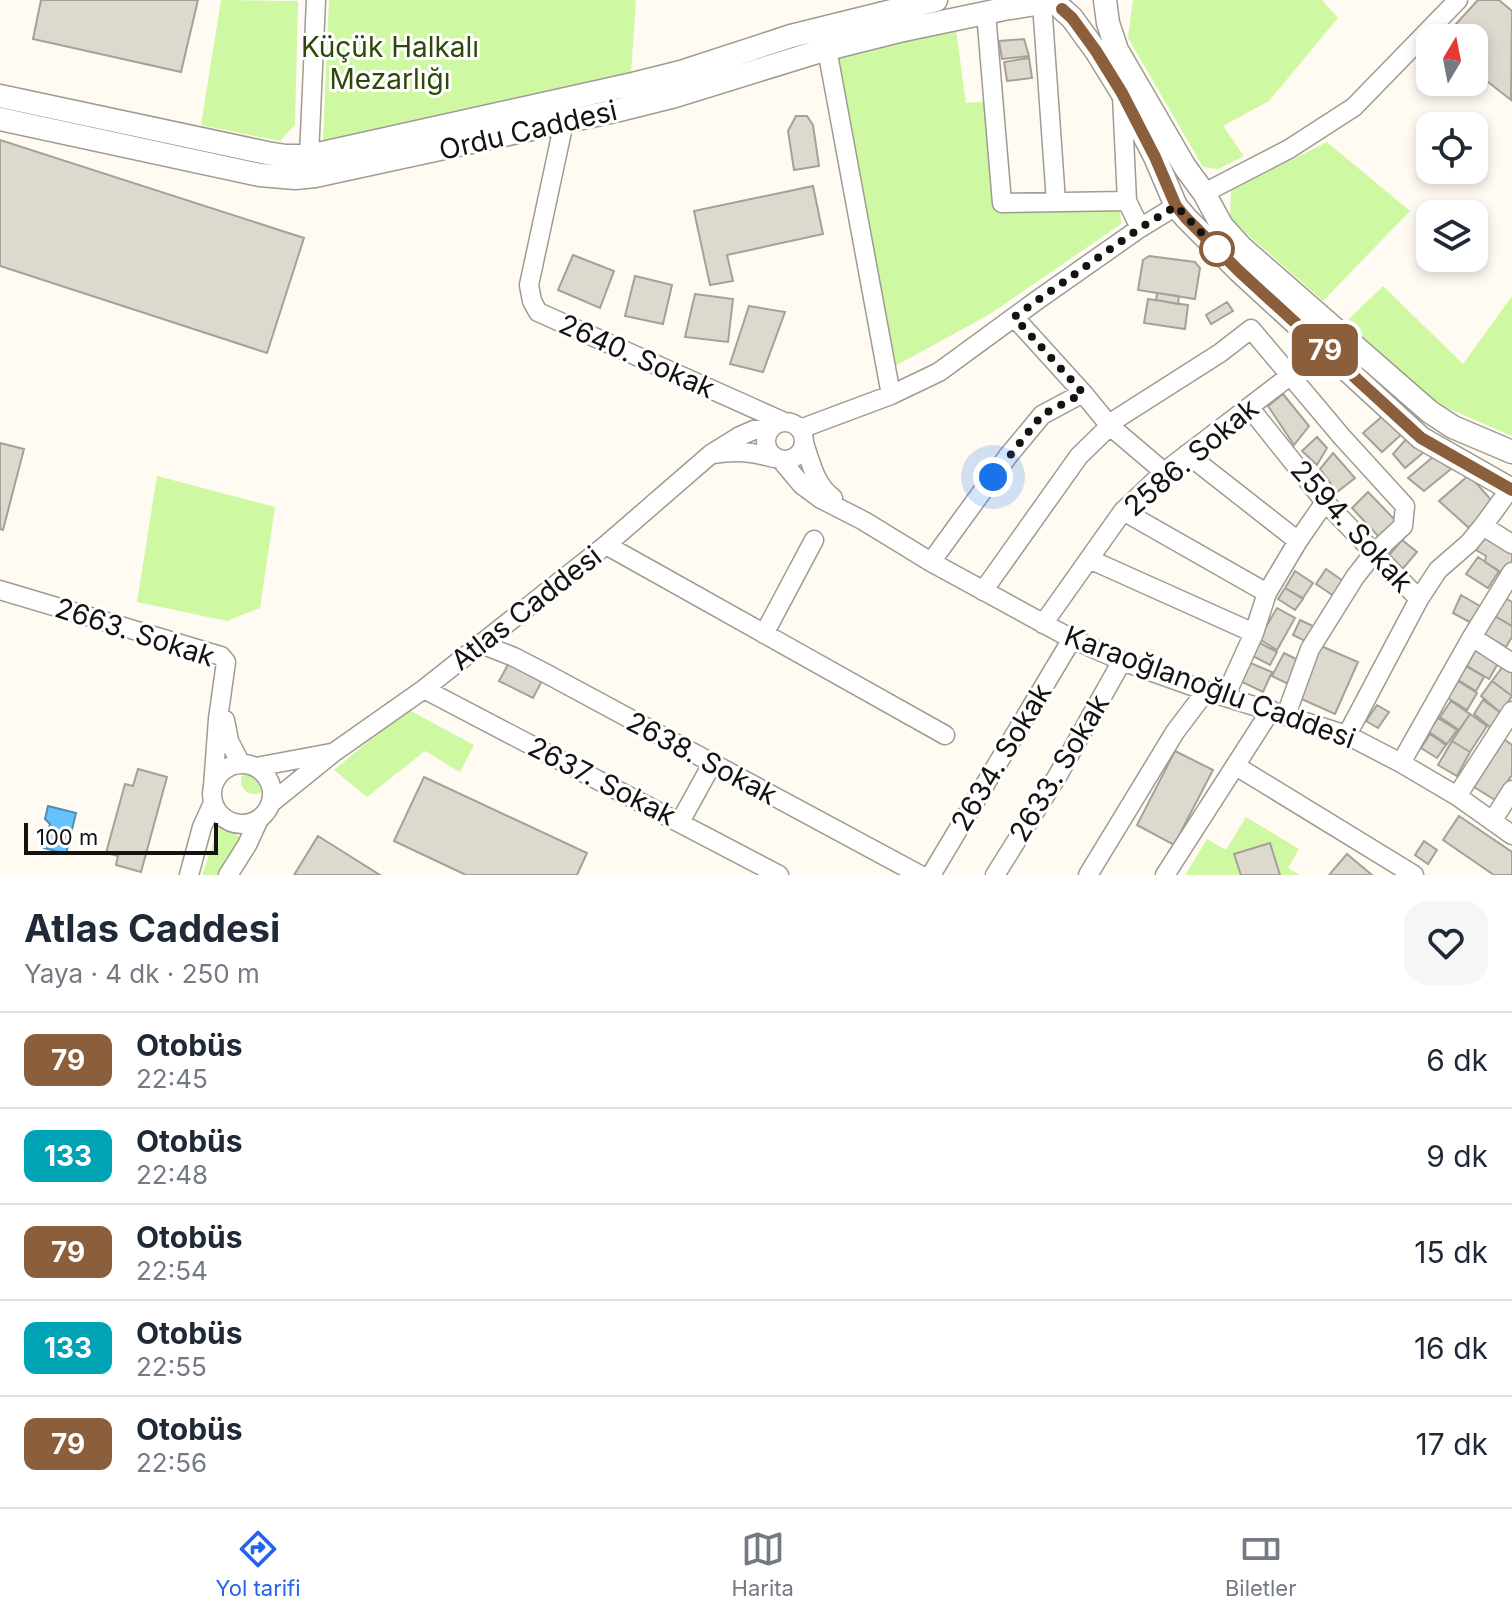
<!DOCTYPE html>
<html lang="tr">
<meta charset="utf-8">
<style>
:root{--surface:#fff;--page:#f6f6f7;--text:#1f2937;--muted:#747a83;--line:#e0e1e3;--accent:#2563eb}
body{margin:0;font-family:Inter,sans-serif;background:var(--page);color:var(--text);height:100vh;display:flex;flex-direction:column;font-size:30px;white-space:nowrap}
*{box-sizing:border-box;margin:0}
p{font-size:26px;color:var(--muted)}
.icon{flex:none;width:44px;height:44px;fill:none;stroke:currentColor;stroke-width:2;stroke-linecap:round;stroke-linejoin:round}
.map{position:relative;height:875px;overflow:hidden}
.sheet{display:flex;flex-direction:column;background:var(--surface);flex:1}
.sheet>*{flex:none}
.badge{padding:0 16px;border-radius:12px;font-size:28px;line-height:52px}
.needle{width:52px;rotate:10deg}
.fabs{position:absolute;left:1416px;top:24px;display:grid;gap:16px}
.fabs a{display:grid;place-items:center;width:72px;height:72px;border-radius:16px;background:var(--surface);box-shadow:0 4px 12px #0003;font-size:40px}
.scale{position:absolute;left:24px;bottom:20px;width:194px;box-sizing:border-box;padding-left:8px;border:4px solid #14130f;border-top:0;font-size:22px;line-height:28px;white-space:nowrap;color:#14130f;-webkit-text-stroke:6px #fff;paint-order:stroke}
.you{position:absolute;width:40px;height:40px;margin:-20px;border:6px solid #fff;border-radius:50%;background:#1a73e8;box-shadow:0 0 0 12px #1a73e833}
.map>.badge{position:absolute;translate:-50% -50%;box-shadow:0 0 0 4px #fff}
.round{display:grid;place-items:center;flex:none;width:84px;height:84px;border-radius:24px;background:var(--page)}
.overview{display:flex;align-items:center;justify-content:space-between;height:136px;padding:0 24px}
h1{font-size:38px;font-weight:700;line-height:60px}
ul{padding:0;list-style:none}
li{display:flex;align-items:center;gap:24px;height:96px;padding:0 24px;border-top:2px solid var(--line)}
li div{flex:1}
li b{display:block;font-size:30px}
li em{font-style:normal}
li .badge{min-width:88px;font-weight:700;text-align:center}
.dock{display:flex;justify-content:space-around;align-items:center;height:112px;border-top:2px solid var(--line);background:var(--surface);font-size:22px;color:var(--muted)}
.dock a{display:grid;justify-items:center;gap:4px}
.dock .active{color:var(--accent)}
.map>svg:first-child{display:block}
.green{fill:#cef8a2}
.water{fill:#66c2fc;stroke:#4d8eb5;stroke-width:2}
.building{fill:#ded9cf;stroke:#a5a197;stroke-width:2}
.lines{fill:none;stroke-linecap:round;stroke-linejoin:round}
.minor-casing{stroke:#9f9b91;stroke-width:21}
.major-casing{stroke:#9f9b91;stroke-width:25}
.minor{stroke:#fff;stroke-width:18}
.major{stroke:#fff;stroke-width:22}
.line-casing{stroke:#fff;stroke-width:18}
.line{stroke:#8b5e3c;stroke-width:12}
.walk{stroke:#14130f;stroke-width:8;stroke-dasharray:0 14.4}
.stop-dot{fill:#fff;stroke:#8b5e3c;stroke-width:4}
.labels{text-anchor:middle;stroke-width:6;stroke-linejoin:round;paint-order:stroke}
.park-label{font-size:28px;fill:#2f4809;stroke:#fff}
.street-label{font-size:28px;fill:#14130f;stroke:#fff}
</style>
<div class="map">
<svg width="1512" height="875" viewBox="0 0 1512 875">
<rect width="100%" height="100%" fill="#fffbf3"/>
<!-- green -->
<path class="green" d="M221,0L298,1L295,125L280,141L201,125Z
M329,0H636L631,74L323,143Z
M1133,0H1322L1338,18L1269,101L1223,126L1244,156L1218,169L1203,167L1128,38Z
M956,30L966,103L988,101L999,208L1120,207L1121,224L990,314L895,366L834,57Z
M1327,142L1410,211L1323,301L1230,219L1231,190Z
M1383,286L1463,364L1512,296V436L1440,405L1346,322Z
M157,476L275,507L260,608L227,621L137,602Z
M407,709L474,745L460,772L425,751L367,797L334,770Z
M241 781a13 13 0 1 1 26 0a13 13 0 1 1-26 0Z
M1246,817L1299,849L1288,868L1300,875H1185L1207,839L1226,850Z
M219,826L244,839L220,875H202Z"/>
<!-- water -->
<path class="water" d="M48,806L76,813L66,854L44,848L50,824L45,819Z"/>
<!-- building -->
<path class="building" d="M41,0H198L181,72L33,39Z
M1478,0H1499L1512,11L1511,100L1483,78L1473,86L1469,82H1474V38H1443Z
M1024,39L1029,56L1002,59L999,41Z
M1029,58L1032,78L1007,81L1004,62Z
M796,116H807L813,125L819,166L794,170L788,131Z
M0,140L304,238L267,353L0,266Z
M813,186L823,234L727,255L733,281L710,285L694,211Z
M573,255L614,271L600,308L558,290Z
M1149,256L1195,262L1200,268L1195,299L1138,290L1143,260Z
M635,276L672,285L663,324L625,316Z
M1157,293L1179,296L1178,304L1156,300Z
M695,294L733,299L728,342L685,337Z
M1148,299L1188,305L1185,329L1144,323Z
M1227,302L1233,311L1211,324L1206,315Z
M749,306L785,312L763,372L730,364Z
M1283,394L1309,426L1294,445L1268,406Z
M1385,414L1403,433L1382,452L1363,433Z
M1317,437L1327,448L1317,465L1302,451Z
M1408,437L1424,452L1405,468L1393,454Z
M0,443L24,449L3,530L0,529Z
M1333,453L1355,478L1337,492L1320,469Z
M1434,456L1451,469L1424,491L1408,478Z
M1469,475L1493,502L1469,528L1439,501Z
M1368,492L1396,521L1380,538L1352,508Z
M1486,536L1512,552V567L1506,576L1485,562L1486,556L1476,550Z
M1402,540L1417,552L1399,573L1384,561Z
M1478,557L1499,571L1488,588L1466,574Z
M1326,569L1346,583L1337,598L1316,584Z
M1295,571L1313,583L1303,598L1285,588Z
M1285,588L1303,599L1295,610L1278,599Z
M1461,595L1483,608L1475,625L1453,613Z
M1505,598L1512,602V626L1493,615Z
M1277,608L1295,618L1277,650L1259,639Z
M1493,615L1512,626V637L1506,647L1482,633Z
M1300,620L1317,628L1309,643L1293,635Z
M1258,642L1277,652L1270,665L1251,655Z
M1321,646L1358,662L1335,714L1299,698Z
M1477,647L1500,660L1489,679L1467,666Z
M1284,653L1302,662L1290,685L1272,676Z
M511,659L544,677L533,698L499,681Z
M1248,662L1272,672L1263,692L1240,681Z
M1504,665L1512,671V696L1492,681Z
M1466,666L1484,677L1476,691L1458,680Z
M1458,681L1477,693L1467,710L1448,698Z
M1492,681L1512,696L1501,713L1481,696Z
M1483,700L1501,713L1491,728L1474,714Z
M1451,701L1470,714L1459,730L1440,717Z
M1377,705L1389,712L1378,728L1366,721Z
M1470,714L1487,726L1470,752L1452,741Z
M1438,718L1457,730L1447,744L1429,732Z
M1430,734L1446,745L1437,758L1421,748Z
M1504,739L1512,745V775L1495,800L1474,787Z
M1452,741L1470,752L1457,776L1438,765Z
M1175,751L1213,770L1174,845L1137,825Z
M138,769L167,777L141,872L116,865L118,856L106,853L125,784L133,786Z
M424,777L587,853L577,875H466L394,841Z
M1459,816L1512,852V875H1494L1443,840Z
M318,836L380,875H294Z
M1424,841L1437,850L1428,864L1415,855Z
M1270,843L1280,875H1241L1234,854Z
M1347,854L1372,875H1329Z"/>
<g class="lines">
<!-- minor casing -->
<g class="minor-casing">
<path id="minor" d="M1042,3L1056,202
M986,13L1002,203L1127,201
M827,49L891,395
M1122,96L1127,201L1140,228
M564,122L529,285L532,301L538,312L782,421
M309,156L316,0
M1204,193L1289,149L1354,107L1458,0
M1014,317L1083,393L1110,426L1164,472
M1249,407L1325,502L1419,599L1347,735
M766 441a19 19 0 1 1 38 0a19 19 0 1 1-38 0Z
M800,429L891,395L939,372L1036,301L1140,228L1176,206
M804,443C811,463 815,485 833,498
M714,454C736,450 753,452 774,458
M1187,454L1298,541
M781,460L802,485L821,499L864,521L931,562L1072,639L1122,661L1206,691L1347,735L1401,763L1457,796L1512,835
M1510,489L1483,526L1512,544
M1123,511L1267,593
M606,545L945,735
M1089,559L1254,633
M931,562L1008,456L1042,415L1083,393
M0,590L221,656L226,662L218,719L213,787
M983,591L1079,456L1118,418L1220,353L1251,329L1342,437L1405,506L1403,526L1373,554L1355,577L1310,649L1286,715
M1419,599L1438,570L1469,543L1483,526
M1043,624L1123,511L1164,472L1291,375
M764,634L814,540
M1472,637L1512,663
M481,644L514,657L547,674L920,875
M424,689L779,875
M1225,697L1254,633L1267,593L1298,541L1325,502
M225,720L229,741L241,764
M1401,763L1472,637L1512,572
M212 794a30 30 0 1 1 60 0a30 30 0 1 1-60 0Z
M1236,766L1414,875
M256,767L331,753
M1457,796L1512,711
M271,803L333,753L424,689L606,545L711,454L740,436L754,430L769,428
M1493,820L1512,790
M680,822L712,764
M189,875L202,827L213,803
M228,875L247,845L259,819
M931,875L1072,639
M995,875L1058,775L1122,661
M1088,875L1175,732L1206,691
M1165,875L1271,710"/>
</g>
<!-- major casing -->
<g class="major-casing">
<path id="major" d="M1105,0L1108,23L1117,50L1185,167L1204,193L1222,226L1241,247L1430,412L1453,427L1512,452
M1062,9L1072,18L1096,51L1122,93L1155,157L1176,206L1186,218L1239,271L1421,438L1512,490
M0,96L267,153L286,156H309L633,84L681,72L791,36L936,0
M0,119L260,175L295,178L315,176L619,110L675,96L827,49L899,31L1004,9L1042,3L1052,4"/>
</g>
<!-- minor -->
<use href="#minor" class="minor"/>
<!-- major -->
<use href="#major" class="major"/>
</g>
<g class="lines">
<!-- line casing -->
<g class="line-casing">
<path id="line" d="M1062,9L1072,18L1096,51L1122,93L1155,157L1176,206L1186,218L1239,271L1421,438L1512,490"/>
</g>
<!-- line -->
<use href="#line" class="line"/>
<!-- walk -->
<path class="walk" d="M993,477L1042,415L1083,393L1014,317L1140,228L1176,206L1219,251L1217,249"/>
</g>
<!-- markers -->
<circle class="stop-dot" cx="1217" cy="249" r="16"/>
<g class="labels">
<!-- park labels -->
<g class="park-label">
<text x="390" y="57">Küçük Halkalı<tspan x="390" dy="32">Mezarlığı</tspan></text>
</g>
<!-- street labels -->
<g class="street-label">
<text transform="translate(528 130) rotate(-13)" y="10">Ordu Caddesi</text>
<text transform="translate(637 356) rotate(24)" y="10">2640. Sokak</text>
<text transform="translate(1191 457) rotate(-40)" y="10">2586. Sokak</text>
<text transform="translate(1352 526) rotate(48)" y="10">2594. Sokak</text>
<text transform="translate(526 608) rotate(-38)" y="10">Atlas Caddesi</text>
<text transform="translate(135 632) rotate(18)" y="10">2663. Sokak</text>
<text transform="translate(1210 687) rotate(20)" y="10">Karaoğlanoğlu Caddesi</text>
<text transform="translate(1001 757) rotate(-59)" y="10">2634. Sokak</text>
<text transform="translate(702 758) rotate(28)" y="10">2638. Sokak</text>
<text transform="translate(1059 768) rotate(-59)" y="10">2633. Sokak</text>
<text transform="translate(602 781) rotate(27)" y="10">2637. Sokak</text>
</g>
</g>
</svg>
<div class="fabs">
<a><svg class="needle" viewBox="-14 -14 28 28"><path d="M0-13l5 13h-10z" fill="#e53935"/><path d="M0 13l5-13h-10z" fill="#747a83"/></svg></a>
<a><svg class="icon" aria-label="locate" viewBox="0 0 24 24"><circle cx="12" cy="12" r="6"/><path d="M12 2v4M12 18v4M2 12h4M18 12h4"/></svg></a>
<a><svg class="icon" aria-label="layers" viewBox="0 0 24 24"><path d="M12 4l9 5-9 5-9-5zM3 14l9 5 9-5"/></svg></a>
</div>
<div class="scale">100 m</div>
<div class="you" style="left:993px;top:477px"></div>
<b class="badge" style="left:1325px;top:350px;background:#8b5e3c;color:#fff">79</b>
</div>
<section class="sheet">
<div class="overview"><div><h1>Atlas Caddesi</h1><p>Yaya · 4 dk · 250 m</p></div><a class="round"><svg class="icon" aria-label="heart" viewBox="0 0 24 24"><path d="M12 20l-8-8c-3-5 5-10 8-4 3-6 11-1 8 4z"/></svg></a></div>
<ul>
<li><span class="badge" style="background:#8b5e3c;color:#fff">79</span><div><b>Otobüs</b><p>22:45</p></div><em>6 dk</em></li>
<li><span class="badge" style="background:#00a3b4;color:#fff">133</span><div><b>Otobüs</b><p>22:48</p></div><em>9 dk</em></li>
<li><span class="badge" style="background:#8b5e3c;color:#fff">79</span><div><b>Otobüs</b><p>22:54</p></div><em>15 dk</em></li>
<li><span class="badge" style="background:#00a3b4;color:#fff">133</span><div><b>Otobüs</b><p>22:55</p></div><em>16 dk</em></li>
<li><span class="badge" style="background:#8b5e3c;color:#fff">79</span><div><b>Otobüs</b><p>22:56</p></div><em>17 dk</em></li>
</ul>
</section>
<nav class="dock">
<a class="active"><svg class="icon" aria-label="directions" viewBox="0 0 24 24"><path d="M12 3l9 9-9 9-9-9zM9 14v-3h6M13 9l2 2-2 2"/></svg>Yol tarifi</a>
<a><svg class="icon" aria-label="map" viewBox="0 0 24 24"><path d="M3 6l6-2 6 2 6-2v14l-6 2-6-2-6 2zM9 4v14M15 6v14"/></svg>Harita</a>
<a><svg class="icon" aria-label="tickets" viewBox="0 0 24 24"><path d="M3 7h18v10H3zM15 7v10"/></svg>Biletler</a>
</nav>
